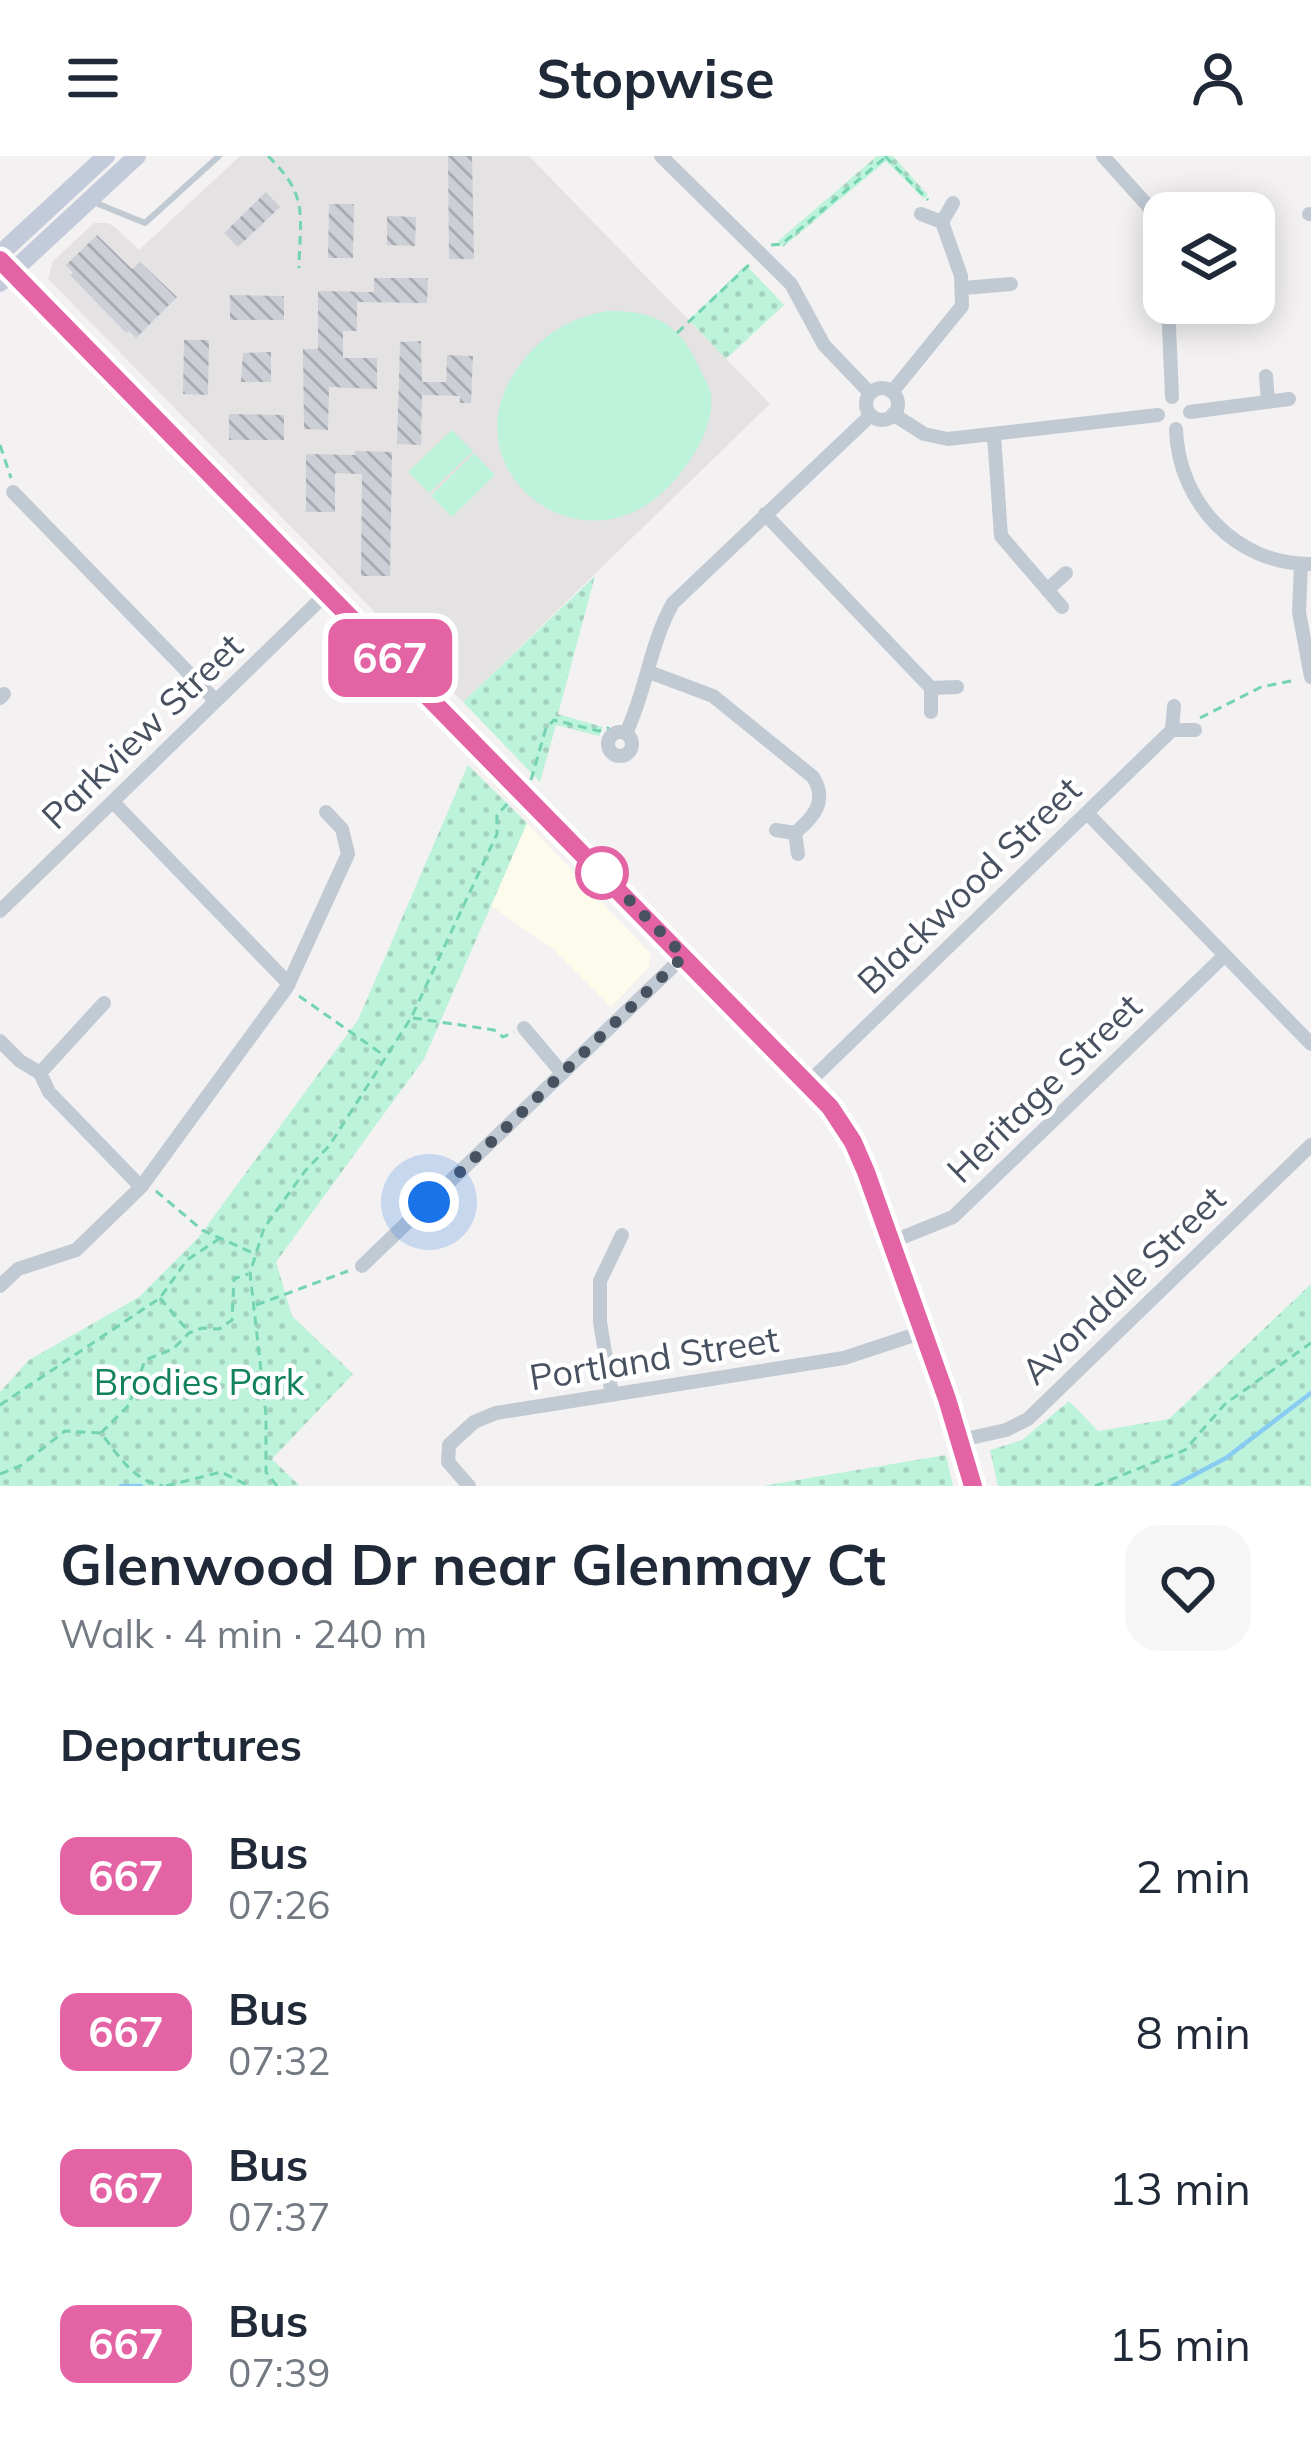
<!DOCTYPE html>
<meta charset="utf-8">
<style>
:root{--surface:#fff;--page:#f6f6f7;--text:#1f2937;--muted:#747a83}
body{margin:0;font-family:Mulish,sans-serif;background:var(--page);color:var(--text);height:100vh;display:flex;flex-direction:column;font-size:45px;white-space:nowrap}
*{box-sizing:border-box;margin:0}
p{font-size:39px;color:var(--muted)}
.icon{flex:none;width:66px;height:66px;fill:none;stroke:currentColor;stroke-width:2;stroke-linecap:round;stroke-linejoin:round}
.map{position:relative;height:1330px;overflow:hidden}
.details{display:flex;flex-direction:column;background:var(--surface);flex:1}
.details>*{flex:none}
.badge{padding:0 24px;border-radius:18px;font-size:42px;line-height:78px}
.controls{position:absolute;left:1143px;top:36px;display:grid;gap:24px}
.controls a{display:grid;place-items:center;width:132px;height:132px;border-radius:24px;background:var(--surface);box-shadow:0 6px 30px #0003;font-size:60px}
.you{position:absolute;width:60px;height:60px;margin:-30px;border:9px solid #fff;border-radius:50%;background:#1a73e8;box-shadow:0 0 0 18px #1a73e833}
.map>.badge{position:absolute;translate:-50% -50%;box-shadow:0 0 0 6px #fff}
h2{padding:0 60px;font-size:45px;line-height:108px}
.round{display:grid;place-items:center;flex:none;width:126px;height:126px;border-radius:36px;background:var(--page)}
.overview{display:flex;align-items:center;justify-content:space-between;height:204px;padding:0 60px}
h1{font-size:57px;font-weight:700;line-height:90px}
ul{padding:0;list-style:none}
li{display:flex;align-items:center;gap:36px;height:156px;padding:0 60px}
li div{flex:1}
li b{display:block;font-size:45px}
li em{font-style:normal}
li .badge{min-width:132px;font-weight:700;text-align:center}
header{display:flex;justify-content:space-between;align-items:center;height:156px;padding:0 60px;background:var(--surface);font-size:54px;font-weight:700}
.map>svg:first-child{display:block}
.commercial{fill:#fdfbeb}
.education{fill:#e4e2e3}
.green{fill:url(#green-dots)}
.pitch{fill:#bdf3da}
.lines{fill:none;stroke-linecap:round;stroke-linejoin:round}
.stream{stroke:#88ccf2;stroke-width:4.5}
.building{fill:url(#building-back-hatch)}
.path{stroke:#73d3b2;stroke-width:3;stroke-dasharray:9 6;stroke-linecap:butt}
.service{stroke:#c1c9d3;stroke-width:6}
.minor{stroke:#c1c9d3;stroke-width:14}
.tertiary{stroke:#c1c9d3;stroke-width:16}
.secondary{stroke:#c3cbdb;stroke-width:18}
.line-casing{stroke:#fff;stroke-width:27}
.line{stroke:#e463a4;stroke-width:18}
.walk{stroke:#475160;stroke-width:12;stroke-dasharray:0 21.6}
.stop-dot{fill:#fff;stroke:#e463a4;stroke-width:6}
.labels{text-anchor:middle;stroke-width:9;stroke-linejoin:round;paint-order:stroke}
.street-label{font-size:36px;fill:#475160;stroke:#fff}
.park-label{font-size:36px;fill:#11825a;stroke:#fff}
</style>
<header><svg class="icon" aria-label="menu" viewBox="0 0 24 24"><path d="M4 6h16M4 12h16M4 18h16"/></svg>Stopwise<svg class="icon" aria-label="person" viewBox="0 0 24 24"><circle cx="12" cy="8" r="4"/><path d="M4 21q1-7 8-7t8 7"/></svg></header>
<div class="map">
<svg width="1311" height="1330" viewBox="0 0 1311 1330">
<defs>
<pattern id="green-dots" width="8" height="8" patternUnits="userSpaceOnUse" patternTransform="scale(3)"><rect width="8" height="8" fill="#bdf3da"/><path d="M2 2h.1M6 6h.1" fill="none" stroke="#a4d2be" stroke-width="1.8" stroke-linecap="round"/></pattern>
<pattern id="building-back-hatch" width="6" height="6" patternUnits="userSpaceOnUse" patternTransform="scale(3)"><rect width="6" height="6" fill="#cdcfd6"/><path d="M-1 5l2 2M0 0l6 6M5-1l2 2" fill="none" stroke="#a8aab1"/></pattern>
</defs>
<rect width="100%" height="100%" fill="#f3f1f1"/>
<!-- commercial -->
<path class="commercial" d="M527,667L651,798L649,811L611,851L554,794L491,750Z"/>
<!-- education -->
<path class="education" d="M240,0H529L770,248L463,546L48,123L53,105L94,67H108L116,72L139,94Z"/>
<!-- green -->
<path class="green" d="M877,0H893L928,39L924,43L886,5L783,91L778,85Z
M746,109L784,149L726,203L689,164Z
M595,420L558,558L603,571L599,580L556,569L540,626L463,546Z
M468,609L527,667L424,903L276,1106L292,1160L353,1218L272,1303L300,1330H0V1236L29,1204L139,1141L198,1082L358,864Z
M1311,1128V1330H998L990,1294L1022,1284L1069,1245L1098,1275L1169,1263Z
M946,1299L953,1330H762Z"/>
<!-- pitch -->
<path class="pitch" d="M607,155C655,154 680,168 700,213C703,220 709,230 711,238C715,270 691,307 671,328C583,425 438,310 523,205C546,176 571,162 607,155Z
M452,274L473,295L429,337L408,316Z
M474,297L495,319L452,361L431,340Z"/>
<g class="lines">
<!-- stream -->
<path class="stream" d="M121,1330H141
M1173,1330L1226,1302L1311,1237"/>
</g>
<!-- building -->
<path class="building" d="M448,0H472L474,103H449Z
M266,36L280,51L238,91L224,77Z
M329,48H354L353,102H328Z
M387,60L416,61L415,90L387,89Z
M97,79L132,113L140,106L177,141L136,182L129,175L126,177L70,119L73,117L66,109Z
M374,122H428L427,147L357,146V175H343V202H377V233L329,231L328,274L304,273L303,193H318V135L374,136Z
M230,139L284,140V164H230Z
M184,184H209L208,239L183,238Z
M421,185L422,226H446L447,199L473,200L471,247H460V240L422,239L421,289L397,288L400,186Z
M271,196V226H241L243,197Z
M229,258L284,259V284H229Z
M355,295L392,296L390,420H361L362,318L335,317V356H306V298L355,299Z"/>
<g class="lines">
<!-- path -->
<path class="path" d="M268,0C309,40 300,58 299,112
M885,0L928,44
M771,89L782,88L887,0
M677,177L750,108
M0,289L11,322
M1200,562L1261,531L1296,524
M531,624L546,572L554,564L599,575L608,572L611,577
M299,840L385,900
M413,862L494,874L503,881L514,876
M156,1035L202,1074L253,1097
M160,1142L188,1175
M256,1149L348,1115
M0,1249L160,1142L187,1104L219,1083
M101,1277L129,1249L145,1204L173,1193L189,1177L202,1172L219,1173L232,1164L234,1123L248,1118
M0,1318L20,1310L65,1275L101,1277C119,1300 132,1324 163,1330
M166,1330L221,1316L249,1330
M277,1330L266,1316V1259L250,1117L264,1072L305,1015L329,990L411,862L497,678V659L508,647
M1095,1330L1185,1294L1225,1248L1311,1187"/>
<!-- service -->
<path class="service" d="M91,45L145,67L219,0"/>
<!-- minor -->
<path class="minor" d="M661,0L791,128L824,189L870,237
M1103,0L1148,50L1164,87
M921,58L942,66L953,47
M1309,58H1311
M964,132L1011,128
M1168,147L1172,241
M1266,220L1268,246
M866 248a16 16 0 1 1 32 0a16 16 0 1 1-32 0Z
M892,236L962,150L961,120L942,66
M1190,256L1289,243
M893,258L924,278L948,283L1158,259
M1176,273C1178,346 1236,409 1311,408
M994,279L1001,380L1062,451
M13,336L215,544
M765,358L931,532
M1301,408L1299,456L1311,521
M1047,434L1066,417
M649,516L713,540L813,621C828,645 814,661 795,677
M0,542L4,538
M1174,550L1172,574H1195
M931,556V532L957,531
M608 588a12 12 0 1 1 24 0a12 12 0 1 1-24 0Z
M626,577C646,536 650,487 673,447L871,259
M113,646L289,828
M1087,657L1311,888
M776,674L795,677L798,698
M0,755L327,437
M524,872L562,917
M0,885L20,905L40,917L49,936L141,1031
M40,917L104,847
M808,927L1172,574
M891,1086L953,1061L1225,799
M362,1110L684,800
M0,1130L18,1113L76,1094L141,1031L287,831L348,698L342,673L326,656
M612,1239L600,1166V1125L622,1079
M961,1284L1006,1274L1028,1263L1311,989
M469,1330L448,1306L449,1289L474,1266L496,1257L844,1202L923,1176"/>
<!-- tertiary -->
<path class="tertiary" d="M3,106L830,951L853,986L866,1016L947,1243L973,1330"/>
<!-- secondary -->
<path class="secondary" d="M0,98L106,0
M0,127L137,0"/>
</g>
<g class="lines">
<!-- line casing -->
<g class="line-casing">
<path id="line" d="M0,104L830,951L853,986L866,1016L947,1243L973,1330"/>
</g>
<!-- line -->
<use href="#line" class="line"/>
<!-- walk -->
<path class="walk" d="M429,1046L684,800L600,714L602,717"/>
</g>
<!-- markers -->
<circle class="stop-dot" cx="602" cy="717" r="24"/>
<g class="labels">
<!-- street labels -->
<g class="street-label">
<text transform="translate(142 575) rotate(-44)" y="13">Parkview Street</text>
<text transform="translate(969 729) rotate(-44)" y="13">Blackwood Street</text>
<text transform="translate(1044 932) rotate(-44)" y="13">Heritage Street</text>
<text transform="translate(1123 1129) rotate(-44)" y="13">Avondale Street</text>
<text transform="translate(654 1202) rotate(-9)" y="13">Portland Street</text>
</g>
<!-- park labels -->
<g class="park-label">
<text x="199" y="1239">Brodies Park</text>
</g>
</g>
</svg>
<div class="controls">
<a><svg class="icon" aria-label="layers" viewBox="0 0 24 24"><path d="M12 4l9 5-9 5-9-5zM3 14l9 5 9-5"/></svg></a>
</div>
<div class="you" style="left:429px;top:1046px"></div>
<b class="badge" style="left:390px;top:502px;background:#e463a4;color:#fff">667</b>
</div>
<section class="details">
<div class="overview"><div><h1>Glenwood Dr near Glenmay Ct</h1><p>Walk · 4 min · 240 m</p></div><a class="round"><svg class="icon" aria-label="heart" viewBox="0 0 24 24"><path d="M12 20l-8-8c-3-5 5-10 8-4 3-6 11-1 8 4z"/></svg></a></div>
<h2>Departures</h2>
<ul>
<li><span class="badge" style="background:#e463a4;color:#fff">667</span><div><b>Bus</b><p>07:26</p></div><em>2 min</em></li>
<li><span class="badge" style="background:#e463a4;color:#fff">667</span><div><b>Bus</b><p>07:32</p></div><em>8 min</em></li>
<li><span class="badge" style="background:#e463a4;color:#fff">667</span><div><b>Bus</b><p>07:37</p></div><em>13 min</em></li>
<li><span class="badge" style="background:#e463a4;color:#fff">667</span><div><b>Bus</b><p>07:39</p></div><em>15 min</em></li>
</ul>
</section>
